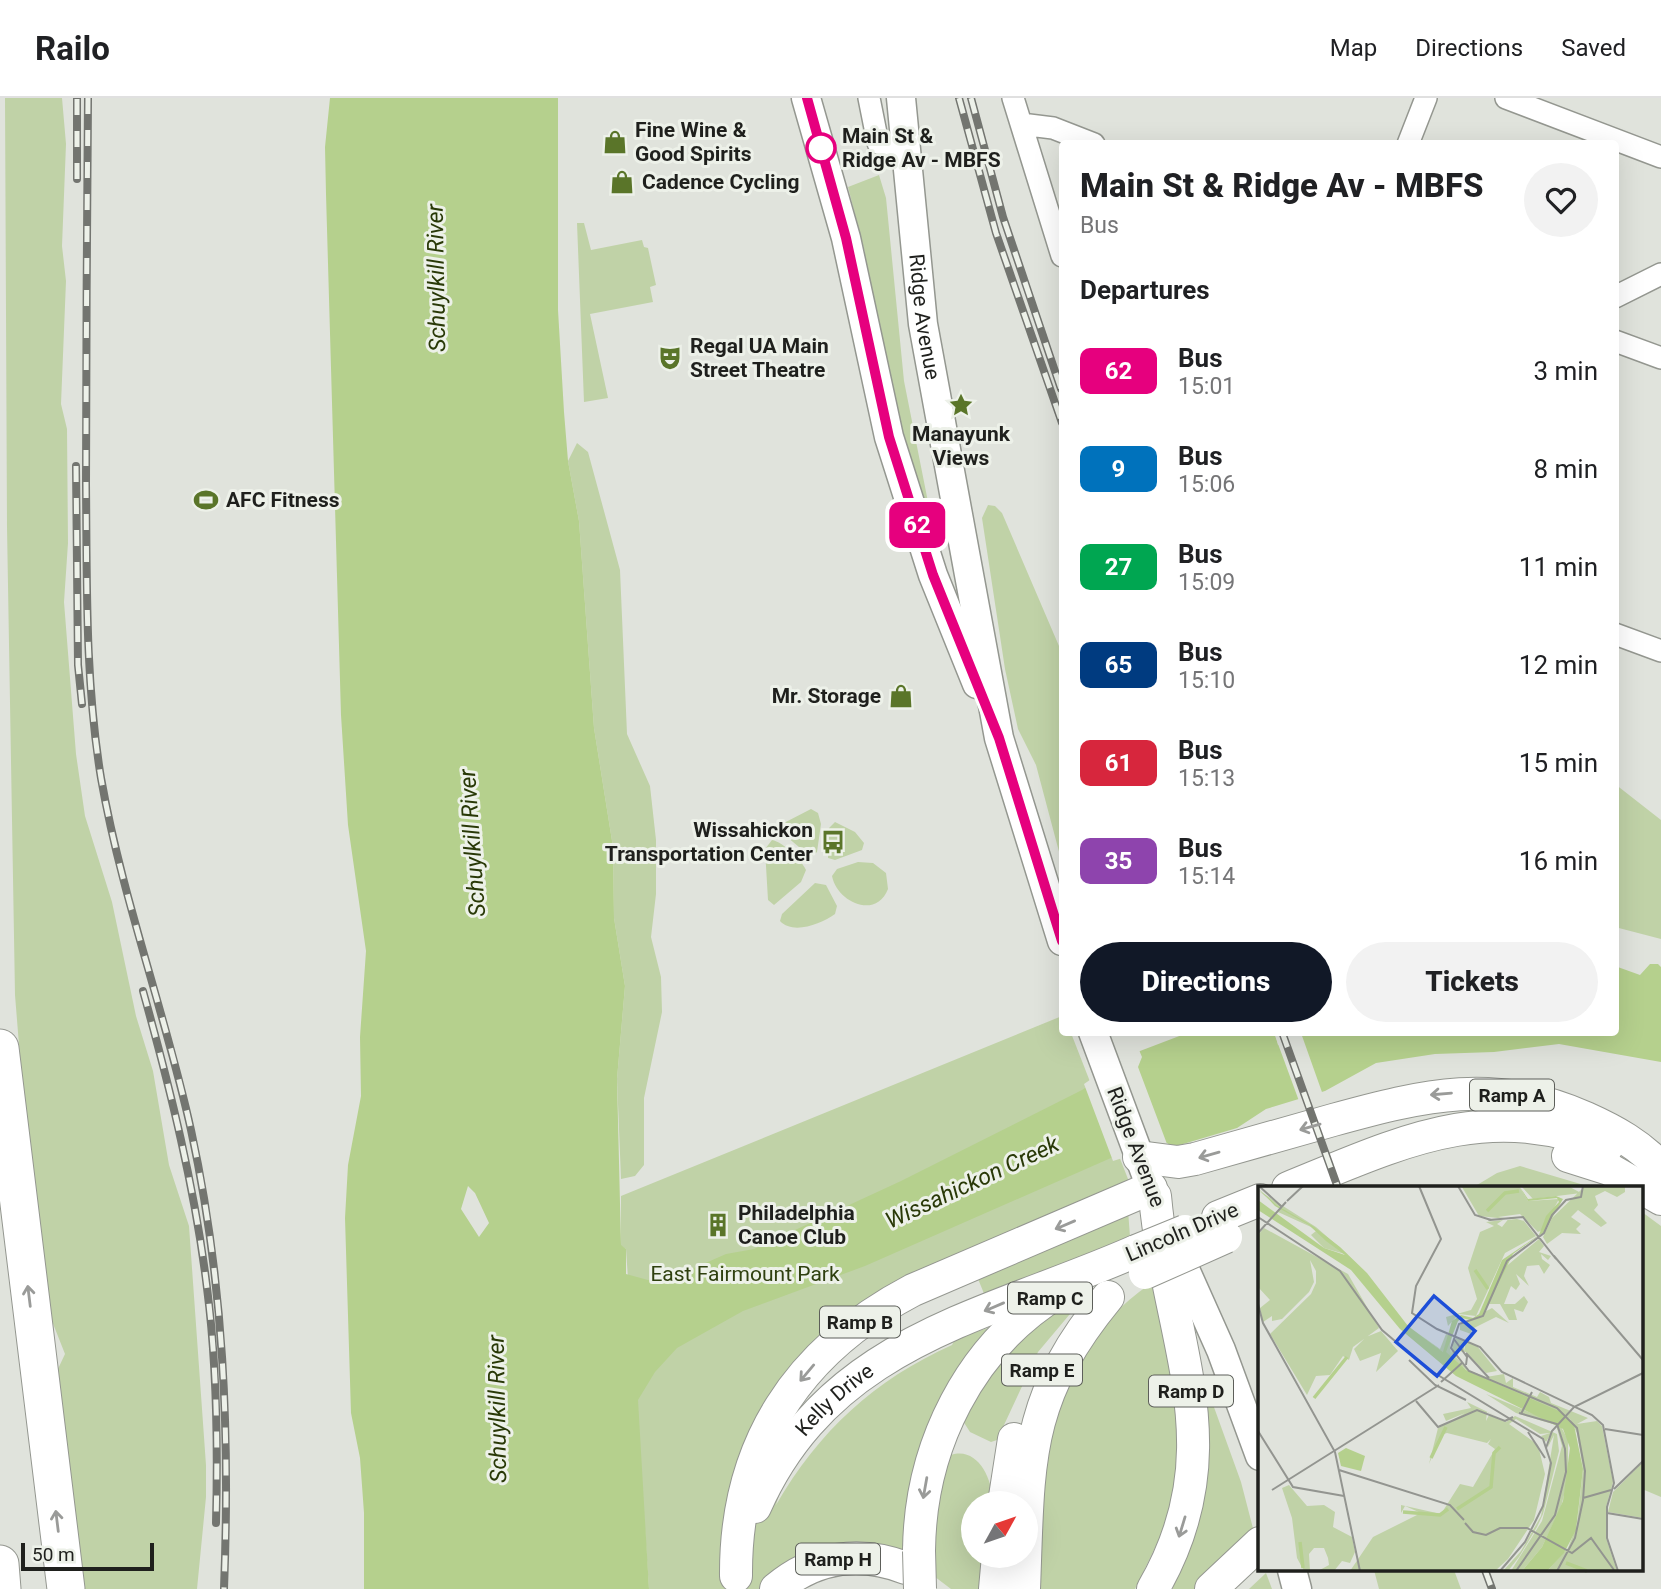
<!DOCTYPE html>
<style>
:root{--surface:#fff;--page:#f2f2f2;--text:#202124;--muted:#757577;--line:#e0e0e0;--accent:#111827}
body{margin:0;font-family:Roboto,sans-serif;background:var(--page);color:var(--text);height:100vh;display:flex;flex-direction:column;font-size:26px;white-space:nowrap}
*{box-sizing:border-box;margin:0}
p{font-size:23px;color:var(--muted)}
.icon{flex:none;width:38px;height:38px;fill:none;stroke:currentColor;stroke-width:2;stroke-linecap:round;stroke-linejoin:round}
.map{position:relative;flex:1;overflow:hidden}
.drawer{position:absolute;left:1059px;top:42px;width:560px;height:896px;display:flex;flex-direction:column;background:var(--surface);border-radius:7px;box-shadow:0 7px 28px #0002}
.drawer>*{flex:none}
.badge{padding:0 14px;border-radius:10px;font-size:24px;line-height:46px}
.needle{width:46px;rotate:50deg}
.fabs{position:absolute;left:961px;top:1393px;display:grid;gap:14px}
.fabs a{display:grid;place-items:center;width:77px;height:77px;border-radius:50%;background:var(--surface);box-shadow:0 7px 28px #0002;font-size:35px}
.scale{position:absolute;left:21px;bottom:18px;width:133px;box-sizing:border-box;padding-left:7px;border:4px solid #1f201d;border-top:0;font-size:19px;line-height:24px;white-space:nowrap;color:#1f201d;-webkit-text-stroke:5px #edf1e9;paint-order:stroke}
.map>.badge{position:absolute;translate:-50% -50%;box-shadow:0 0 0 4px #fff}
h2{padding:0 21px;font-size:26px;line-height:63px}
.round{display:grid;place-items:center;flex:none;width:74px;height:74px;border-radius:37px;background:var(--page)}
.summary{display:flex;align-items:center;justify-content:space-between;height:119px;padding:0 21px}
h1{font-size:33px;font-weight:800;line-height:52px}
.button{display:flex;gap:14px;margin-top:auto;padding:14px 21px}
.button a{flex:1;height:80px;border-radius:42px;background:var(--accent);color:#fff;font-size:28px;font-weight:800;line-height:80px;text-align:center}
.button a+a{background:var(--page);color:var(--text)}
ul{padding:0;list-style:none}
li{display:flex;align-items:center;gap:21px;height:98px;padding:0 21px}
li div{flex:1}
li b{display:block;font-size:26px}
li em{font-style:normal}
li .badge{min-width:77px;font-weight:700;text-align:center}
header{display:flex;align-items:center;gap:42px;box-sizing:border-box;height:98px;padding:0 35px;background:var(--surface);border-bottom:2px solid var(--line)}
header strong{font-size:33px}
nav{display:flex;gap:38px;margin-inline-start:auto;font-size:24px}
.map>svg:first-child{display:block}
.green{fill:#c0d2a7}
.water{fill:#b5d08d;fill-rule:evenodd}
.pier{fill:#e0e3dc}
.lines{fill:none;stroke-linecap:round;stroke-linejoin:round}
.street-casing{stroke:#949790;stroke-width:24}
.secondary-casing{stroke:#949790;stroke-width:31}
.primary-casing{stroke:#949790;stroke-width:34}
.highway-casing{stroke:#949790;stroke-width:39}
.street{stroke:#fff;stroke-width:21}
.secondary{stroke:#fff;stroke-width:28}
.primary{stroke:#fff;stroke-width:32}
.highway{stroke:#fff;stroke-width:37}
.rail-casing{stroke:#737570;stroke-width:8}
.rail{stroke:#edf1e9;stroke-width:5;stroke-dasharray:16;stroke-linecap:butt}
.primary-bridge-casing{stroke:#949790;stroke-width:34;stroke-linecap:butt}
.primary-bridge{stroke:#fff;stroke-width:32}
.oneway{stroke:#9a9b99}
.line-casing{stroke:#fff;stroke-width:16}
.line{stroke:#e6007e;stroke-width:10}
.stop-dot{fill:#fff;stroke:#e6007e;stroke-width:3.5}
.labels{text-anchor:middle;stroke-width:6;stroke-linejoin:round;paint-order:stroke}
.shield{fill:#edf1e9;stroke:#5d5f5a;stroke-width:2}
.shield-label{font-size:19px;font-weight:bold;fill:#1f201d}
.poi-label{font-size:21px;font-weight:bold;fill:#1f201d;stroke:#edf1e9;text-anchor:start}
.stop-label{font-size:21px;font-weight:bold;fill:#1f201d;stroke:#edf1e9;text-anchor:start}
.street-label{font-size:21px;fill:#1f201d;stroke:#edf1e9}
.park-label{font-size:21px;fill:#2f400f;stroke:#edf1e9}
.water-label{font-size:23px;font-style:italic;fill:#293907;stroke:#edf1e9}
.inset-river{fill:none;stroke:#b5d08d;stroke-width:3.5}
.inset-road{fill:none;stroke:#939590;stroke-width:2}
.view{fill:#1d4ed8;fill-opacity:0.15;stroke:#1d4ed8;stroke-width:3.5}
.inset-edge{fill:none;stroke:#1f201d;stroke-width:3.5}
</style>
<header>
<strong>Railo</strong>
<nav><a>Map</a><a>Directions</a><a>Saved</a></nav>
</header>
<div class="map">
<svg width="1661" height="1491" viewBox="0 0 1661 1491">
<rect width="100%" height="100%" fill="#e0e3dc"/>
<!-- green -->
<path class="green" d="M5,0H62L66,46L62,148L66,183L61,306L67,331L68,445L64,504L76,656L85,718L112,804L136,918L153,973L169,1067L189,1128L206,1367V1399L197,1491H82L57,1273L65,1256L52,1223L24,1009L15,897L7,429Z
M879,77L886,100L904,283L931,419L927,421L910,369L864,176L865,155L848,89Z
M577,125H584L591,152L642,142L644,149L648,150L656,187L650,189L653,204L590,216L608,300L584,304Z
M577,345L588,354L620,472L627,636L650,688L656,742V796L651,839L661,879L662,914L644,1000V1067L635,1078L621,1081L617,981L625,888L614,820L613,749L594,630L579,423L568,363Z
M988,407L995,408L1002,415L1062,555V765L1036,667L1018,631L1005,571L982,420Z
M1615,686L1661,722V841L1615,829Z
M811,711L818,715L821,726L817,754L811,759L781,734L778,728Z
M835,724L855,734L864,745L862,752L835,762L828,760L829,730Z
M772,742C783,744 801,761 806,772L801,784L774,807L768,802L765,751Z
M858,764L873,765L886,775L888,791C876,822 837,804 832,778L837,771Z
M815,785L826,787L837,808L835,816C821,826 793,837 780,823L782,816Z
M1062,918V934L1071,935L1128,1081L1134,1106L1128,1112L1130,1139L985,1198L976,1176L866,1230L783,1321L780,1394L776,1407C819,1333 874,1282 952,1247L955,1241L988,1230L949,1293L930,1426L951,1357C978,1348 994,1383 992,1405H973V1458H987L985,1491H951L914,1463L762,1491H649L626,1151L621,1148V1098Z
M1520,1068L1594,1090H1472L1497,1075Z
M1642,1114L1661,1128V1399L1642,1391Z
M1150,1186L1155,1194L1176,1288L1182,1363L1165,1429L1135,1491H1038C1039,1453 1035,1396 1042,1361C1054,1293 1092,1225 1150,1186Z
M1071,1202L1075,1210L1038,1254L997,1342L991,1344L970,1334L963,1323C990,1267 1021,1238 1071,1202Z
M1193,1251L1241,1384L1255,1438L1198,1491H1173Z
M1374,1472H1454L1461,1491H1379Z
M1266,1475L1272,1491H1249Z"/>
<!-- water -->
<path class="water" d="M330,0H558V212L564,314L568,363L579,423L594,630L613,749L614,820L625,888L617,981L621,1147L626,1151V1176L648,1182L685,1174L726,1156L754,1151L901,1083L1082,992L1140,953L1182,937L1289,935L1276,939L1278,947L1302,939V934H1615V868L1640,877L1650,866H1658L1661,869V964L1559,946L1494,954L1435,956L1376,965L1325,993L1266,1011L1237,1030L1173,1049L1167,1045L1120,1056L865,1168L743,1213L677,1250L655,1274L638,1302L649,1491H364V1415L360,1360L351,1315L345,1120L348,1067L361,998L360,939L366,853L348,727L341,617L326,96L325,49ZM468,1088L475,1095L489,1125L479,1139L461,1111Z"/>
<!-- pier -->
<path class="pier" d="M1292,934L1278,943L1301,935L1323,997L1299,1003L1274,935Z
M1139,952L1142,959L1138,969L1167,1046L1113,1063L1084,986L1128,956Z"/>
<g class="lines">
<!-- street casing -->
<g class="street-casing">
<path id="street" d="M869,0L878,45L906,48
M1013,0L1062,158
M1506,0L1661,59
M1021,26L1053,30L1094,46
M1408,46L1426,0
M1615,199L1661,176
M1615,243L1661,260
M1615,536L1661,553"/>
</g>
<!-- secondary casing -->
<g class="secondary-casing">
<g id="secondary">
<path d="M806,0L846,140L889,339L933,477L977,586"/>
<path id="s1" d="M901,0L923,226L999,640L1062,843"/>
<path d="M1093,934L1147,1079"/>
<path d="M1171,1140L1221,1252L1260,1358"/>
<path d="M1292,1472L1297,1491"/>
</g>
</g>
<!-- primary casing -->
<g class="primary-casing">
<g id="primary">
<path d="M1568,1058L1609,1071L1661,1101"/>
<path d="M1139,1059L1178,1064L1195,1061C1241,1048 1287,1035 1333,1022C1424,997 1496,979 1586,1020C1615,1033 1640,1047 1661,1070"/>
<path d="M1288,1090C1399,1045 1487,1000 1607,1049"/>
<path d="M1218,1119L1260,1102"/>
<path d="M1004,1405L1014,1341"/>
<path id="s2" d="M755,1409C829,1242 986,1219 1136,1153"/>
<path d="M919,1453C920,1349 969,1248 1060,1193"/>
<path d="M736,1478C735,1347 797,1253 913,1192L1151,1090"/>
<path d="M776,1491C814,1459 859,1452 906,1470"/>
<path d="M995,1491L998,1458"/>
<path d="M1024,1491C1029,1365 1023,1302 1108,1199"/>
<path d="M1153,1491C1235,1350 1168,1244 1155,1098"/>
<path d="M1211,1491L1260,1445"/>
</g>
</g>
<!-- highway casing -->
<g class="highway-casing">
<path id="highway" d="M0,950L66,1491
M0,1466L2,1491"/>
</g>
<!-- street -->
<use href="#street" class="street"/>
<!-- secondary -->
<use href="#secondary" class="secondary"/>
<!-- primary -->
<use href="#primary" class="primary"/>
<!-- highway -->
<use href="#highway" class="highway"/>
<!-- rail casing -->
<g class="rail-casing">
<path id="rail" d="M88,0C87,129 86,257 86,386C87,484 85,583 101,680C122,800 165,914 191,1032C224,1184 230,1336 224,1491
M959,0L996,135L1062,325
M971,0L1003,119L1061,291
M77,81V0
M76,368L78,567L82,606
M143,893C170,990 195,1090 207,1190C217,1267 218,1347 216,1425
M1282,934L1338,1090
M1485,1472L1492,1491"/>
</g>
<!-- rail -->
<use href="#rail" class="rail"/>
<!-- primary-bridge casing -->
<g class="primary-bridge-casing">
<path id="primary-bridge" d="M1136,1153L1185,1133
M1145,1175L1226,1139
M919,1453L920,1491"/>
</g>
<!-- primary-bridge -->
<use href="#primary-bridge" class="primary-bridge"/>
</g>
<!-- one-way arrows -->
<defs><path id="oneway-shaft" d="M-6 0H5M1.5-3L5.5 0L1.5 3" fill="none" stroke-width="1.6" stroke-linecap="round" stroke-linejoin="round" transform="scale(1.75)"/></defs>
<g class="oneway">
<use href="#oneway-shaft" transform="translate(1441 996) rotate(175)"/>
<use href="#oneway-shaft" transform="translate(1310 1029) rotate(164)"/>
<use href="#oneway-shaft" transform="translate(1209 1057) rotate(164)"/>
<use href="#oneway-shaft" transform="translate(1065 1127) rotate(157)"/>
<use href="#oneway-shaft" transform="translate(29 1198) rotate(-97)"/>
<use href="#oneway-shaft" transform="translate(994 1209) rotate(157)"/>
<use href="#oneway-shaft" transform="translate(807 1275) rotate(130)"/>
<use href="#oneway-shaft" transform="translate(925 1390) rotate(100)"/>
<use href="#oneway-shaft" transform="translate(57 1423) rotate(-97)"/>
<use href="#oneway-shaft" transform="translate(1182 1429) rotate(107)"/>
</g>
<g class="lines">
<!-- line casing -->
<g class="line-casing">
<path id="line" d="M807,0L846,140L889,339L933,477L999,640L1062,843"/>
</g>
<!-- line -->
<use href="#line" class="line"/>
</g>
<!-- icons -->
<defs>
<g id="shop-bare" transform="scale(1.89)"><path d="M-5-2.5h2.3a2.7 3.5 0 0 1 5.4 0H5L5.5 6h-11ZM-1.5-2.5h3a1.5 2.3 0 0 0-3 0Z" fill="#5a7529" stroke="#edf1e9" stroke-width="2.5" paint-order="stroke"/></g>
<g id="theatre-bare" transform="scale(1.89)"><path d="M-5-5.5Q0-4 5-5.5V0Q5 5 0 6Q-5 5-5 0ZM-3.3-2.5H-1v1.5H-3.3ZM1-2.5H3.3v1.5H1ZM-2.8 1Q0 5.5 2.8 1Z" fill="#5a7529" stroke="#edf1e9" stroke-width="2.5" paint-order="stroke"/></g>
<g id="sight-bare" transform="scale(1.89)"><path d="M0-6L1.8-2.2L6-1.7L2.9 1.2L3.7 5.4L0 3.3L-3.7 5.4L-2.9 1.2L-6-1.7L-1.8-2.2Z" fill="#5a7529" stroke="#edf1e9" stroke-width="2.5" paint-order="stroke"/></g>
<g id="stadium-bare" transform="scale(1.89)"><path d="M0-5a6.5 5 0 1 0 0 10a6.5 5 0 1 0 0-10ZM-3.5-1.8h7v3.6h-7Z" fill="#5a7529" stroke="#edf1e9" stroke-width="2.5" paint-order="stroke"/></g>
<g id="bus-bare" transform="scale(1.89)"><path d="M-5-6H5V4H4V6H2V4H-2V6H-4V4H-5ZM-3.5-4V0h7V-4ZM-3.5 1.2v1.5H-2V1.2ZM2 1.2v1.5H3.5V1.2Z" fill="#5a7529" stroke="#edf1e9" stroke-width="2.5" paint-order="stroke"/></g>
<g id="building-bare" transform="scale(1.89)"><path d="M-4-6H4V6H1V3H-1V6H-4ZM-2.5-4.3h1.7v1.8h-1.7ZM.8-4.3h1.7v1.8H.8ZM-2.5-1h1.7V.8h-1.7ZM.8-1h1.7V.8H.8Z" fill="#5a7529" stroke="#edf1e9" stroke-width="2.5" paint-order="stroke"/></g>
</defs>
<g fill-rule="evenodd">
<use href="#shop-bare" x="615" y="44"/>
<use href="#shop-bare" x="622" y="84"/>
<use href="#theatre-bare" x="670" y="260"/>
<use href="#sight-bare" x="961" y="307"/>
<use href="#stadium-bare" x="206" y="402"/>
<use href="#shop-bare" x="901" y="598"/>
<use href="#bus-bare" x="833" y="744"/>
<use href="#building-bare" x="718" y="1127"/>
</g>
<!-- markers -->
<circle class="stop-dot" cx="821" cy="50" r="14"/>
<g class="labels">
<!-- shield labels -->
<g class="shield">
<rect x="1470" y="981.5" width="84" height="31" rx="5"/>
<rect x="1008" y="1184.5" width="84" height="31" rx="5"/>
<rect x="820" y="1208.5" width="80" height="31" rx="5"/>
<rect x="1002" y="1256.5" width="80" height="31" rx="5"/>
<rect x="1149" y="1277.5" width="84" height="31" rx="5"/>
<rect x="796" y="1445.5" width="84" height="31" rx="5"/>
</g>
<g class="shield-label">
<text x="1512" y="1004">Ramp A</text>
<text x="1050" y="1207">Ramp C</text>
<text x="860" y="1231">Ramp B</text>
<text x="1042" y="1279">Ramp E</text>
<text x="1191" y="1300">Ramp D</text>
<text x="838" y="1468">Ramp H</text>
</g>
<!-- poi labels -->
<g class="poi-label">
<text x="635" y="39">Fine Wine &amp;<tspan x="635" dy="24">Good Spirits</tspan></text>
<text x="642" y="91">Cadence Cycling</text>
<text x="690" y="255">Regal UA Main<tspan x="690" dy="24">Street Theatre</tspan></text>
<text x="961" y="343" text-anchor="middle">Manayunk<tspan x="961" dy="24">Views</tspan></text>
<text x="226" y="409">AFC Fitness</text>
<text x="881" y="605" text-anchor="end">Mr. Storage</text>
<text x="813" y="739" text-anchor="end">Wissahickon<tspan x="813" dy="24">Transportation Center</tspan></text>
<text x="738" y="1122">Philadelphia<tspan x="738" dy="24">Canoe Club</tspan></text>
</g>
<!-- stop labels -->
<g class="stop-label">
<text x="842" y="45">Main St &amp;<tspan x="842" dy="24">Ridge Av - MBFS</tspan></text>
</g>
<!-- street labels -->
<g class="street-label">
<text dy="7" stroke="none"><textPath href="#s1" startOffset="220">Ridge Avenue</textPath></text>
<text transform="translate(1136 1049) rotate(69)" y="7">Ridge Avenue</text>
<text transform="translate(1182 1134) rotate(-23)" y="7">Lincoln Drive</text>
<text dy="7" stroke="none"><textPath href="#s2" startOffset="135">Kelly Drive</textPath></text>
</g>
<!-- park labels -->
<g class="park-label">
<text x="745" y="1183">East Fairmount Park</text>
</g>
<!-- water labels -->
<g class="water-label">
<text transform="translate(436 180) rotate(-91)" y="8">Schuylkill River</text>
<text transform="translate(472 745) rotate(-94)" y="8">Schuylkill River</text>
<text transform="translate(972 1084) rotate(-25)" y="8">Wissahickon Creek</text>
<text transform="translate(497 1311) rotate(-91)" y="8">Schuylkill River</text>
</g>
</g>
<!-- overview -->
<g transform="translate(1258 1088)">
<rect width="385" height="385" fill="#e0e3dc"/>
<path d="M261,0L270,15L301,13L284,44L280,46L262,28L240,31L268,35L221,30L204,1ZM310,0L323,7L275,13L264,1ZM327,0H367V6L359,11L347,5L337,10L340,19L336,24L349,37L343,41L320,24L313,31L323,38L318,43L323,48L304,47L289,58L285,51L294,32ZM0,4L58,41L90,69L66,62L53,49L58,45L53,41L20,26L22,23ZM252,31L266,35L278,50L247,67L218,130L201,128L190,140L188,131L213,124L219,113L210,82L222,46L236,40L228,36L245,34L239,38L244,41ZM6,42L90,88L121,142L95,161L91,174L85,170L72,189L58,190L49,209L12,148L53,108L58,97V85L52,74L56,96L51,106L24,133L14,135V130L5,136L2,122L12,114L0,101V49ZM281,53L286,60L281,66L293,70L290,74L283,68L284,73L292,79L286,88L281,79L269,80L266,90L271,100L258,88L262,98L258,104L253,100L246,118H257L266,110L270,116L265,126L256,123L259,134H251L242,118H231L245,83ZM234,122L251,137L238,131L214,143L213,148L202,144V139ZM123,145L140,165L118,186L123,167L102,175L96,163L108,151ZM161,148L182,163L188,148L194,150L192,160L193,167L196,154L201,160L197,152L206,154V165L208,155L219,160L239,185L228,187L208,166L199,165L197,170L210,184L228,191L246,188L248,197L255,192V201L279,211L282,206L291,211L293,217L330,232L319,238L339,235L344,240L355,296L348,321V352L359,385H289L310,362L319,339L325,283L319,247L312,233L215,189ZM228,208L302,239L310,254V293L303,321L284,361L264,385H253L284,335L304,260L298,239L258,227ZM209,216L242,232L229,226L228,235L231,229L248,236L257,230L299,248L301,265L285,328L279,341L261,371L250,385H245L263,365L283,330L296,249L290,261L291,251L288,256L283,250L292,247L282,248L258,233L251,238L280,259L287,288L276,334L250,373L237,385H92L115,351L163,327L147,320L143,327V319L183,328L202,298L215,301L237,263L230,258L233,253L229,257L189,247L183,249L171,278L180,242L207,227L188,235L185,228L213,222ZM385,276V332L350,326L355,306ZM31,299L49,320L66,319L77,326L75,341L94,351L97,366L92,377L84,375L76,385H60L71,379L70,372L66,362H56L51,368L52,385H46L39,372L34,332L24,302Z" fill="#c0d2a7"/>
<path d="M261,0L270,13L298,10L305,13L286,46L255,68L225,129L212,134L204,132L200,135L188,166L208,184L303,226L316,239L325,283L318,344L306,367L289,385H264L284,361L305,315L312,262L305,243L198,190L142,143L93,84L0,24V14L66,62L87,69L68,55L51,39L17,20L0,2L18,19L55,40L82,61L109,87L150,140L185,166L194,135L203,129L215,132L221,128L244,74L281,49L288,30L301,16L299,12L270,15ZM88,262L107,270L103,285L83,280L80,267Z" fill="#b5d08d"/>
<path class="inset-river" d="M229,25L247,7L261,5M217,84L230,103M56,212L89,171M173,272L188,241M199,323L233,301L236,267L242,261M145,326L182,329L190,323M42,356L45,382M308,377L329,385"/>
<path class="inset-road" d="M1,0L23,20M161,0L183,53L158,100L154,127L179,143L222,161L244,186L334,229L345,239L356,297L349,321V352L360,385M200,0L217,29L233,34M29,15L45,0M0,31L82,85L124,144L170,183L285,253L293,277L285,320L267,356L242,385M231,34L265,31L298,73M0,47L28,16M296,70L385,174M0,118L5,137L77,266L102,385M196,153L209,171L208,179M208,167L231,192M151,174L177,199L208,214M183,196L205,176M158,215L180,241L219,224L247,235L255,231M263,228L274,206M347,243L385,249M0,245L35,301L86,310M270,246L287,272M288,262L294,245L316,221L385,187M81,284L192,319L206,334M356,303L385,275M14,304L181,199M325,312L353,304M349,327L385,333M207,337L215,346L228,349L242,342H269L314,367L333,352L356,384M258,385L297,329L308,286L307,263L299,238L261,227M299,385L317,352L325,314L327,285L319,242L299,222L211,185L193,162L201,138L225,130L249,75L286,47L294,29L308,14L323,11L325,0"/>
<path class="view" d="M176,110L217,145L179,190L138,156Z"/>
<rect width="385" height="385" class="inset-edge"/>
</g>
</svg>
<div class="fabs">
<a><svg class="needle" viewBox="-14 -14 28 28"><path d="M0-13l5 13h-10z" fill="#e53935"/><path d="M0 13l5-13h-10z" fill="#757577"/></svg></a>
</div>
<div class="scale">50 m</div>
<b class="badge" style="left:917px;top:427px;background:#e6007e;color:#fff">62</b>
<section class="drawer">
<div class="summary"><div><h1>Main St &amp; Ridge Av - MBFS</h1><p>Bus</p></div><a class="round"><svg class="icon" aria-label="heart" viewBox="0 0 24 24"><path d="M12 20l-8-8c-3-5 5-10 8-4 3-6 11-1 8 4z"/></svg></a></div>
<h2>Departures</h2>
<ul>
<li><span class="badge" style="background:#e6007e;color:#fff">62</span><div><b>Bus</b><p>15:01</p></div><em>3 min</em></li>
<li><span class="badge" style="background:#0072bc;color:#fff">9</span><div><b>Bus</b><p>15:06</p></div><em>8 min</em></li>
<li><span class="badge" style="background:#00a651;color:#fff">27</span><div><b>Bus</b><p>15:09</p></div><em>11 min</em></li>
<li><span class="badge" style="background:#003b80;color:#fff">65</span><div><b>Bus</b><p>15:10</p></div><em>12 min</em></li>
<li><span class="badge" style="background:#d7263d;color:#fff">61</span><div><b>Bus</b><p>15:13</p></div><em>15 min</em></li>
<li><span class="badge" style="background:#8e44ad;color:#fff">35</span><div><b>Bus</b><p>15:14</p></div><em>16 min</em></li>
</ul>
<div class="button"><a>Directions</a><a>Tickets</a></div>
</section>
</div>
